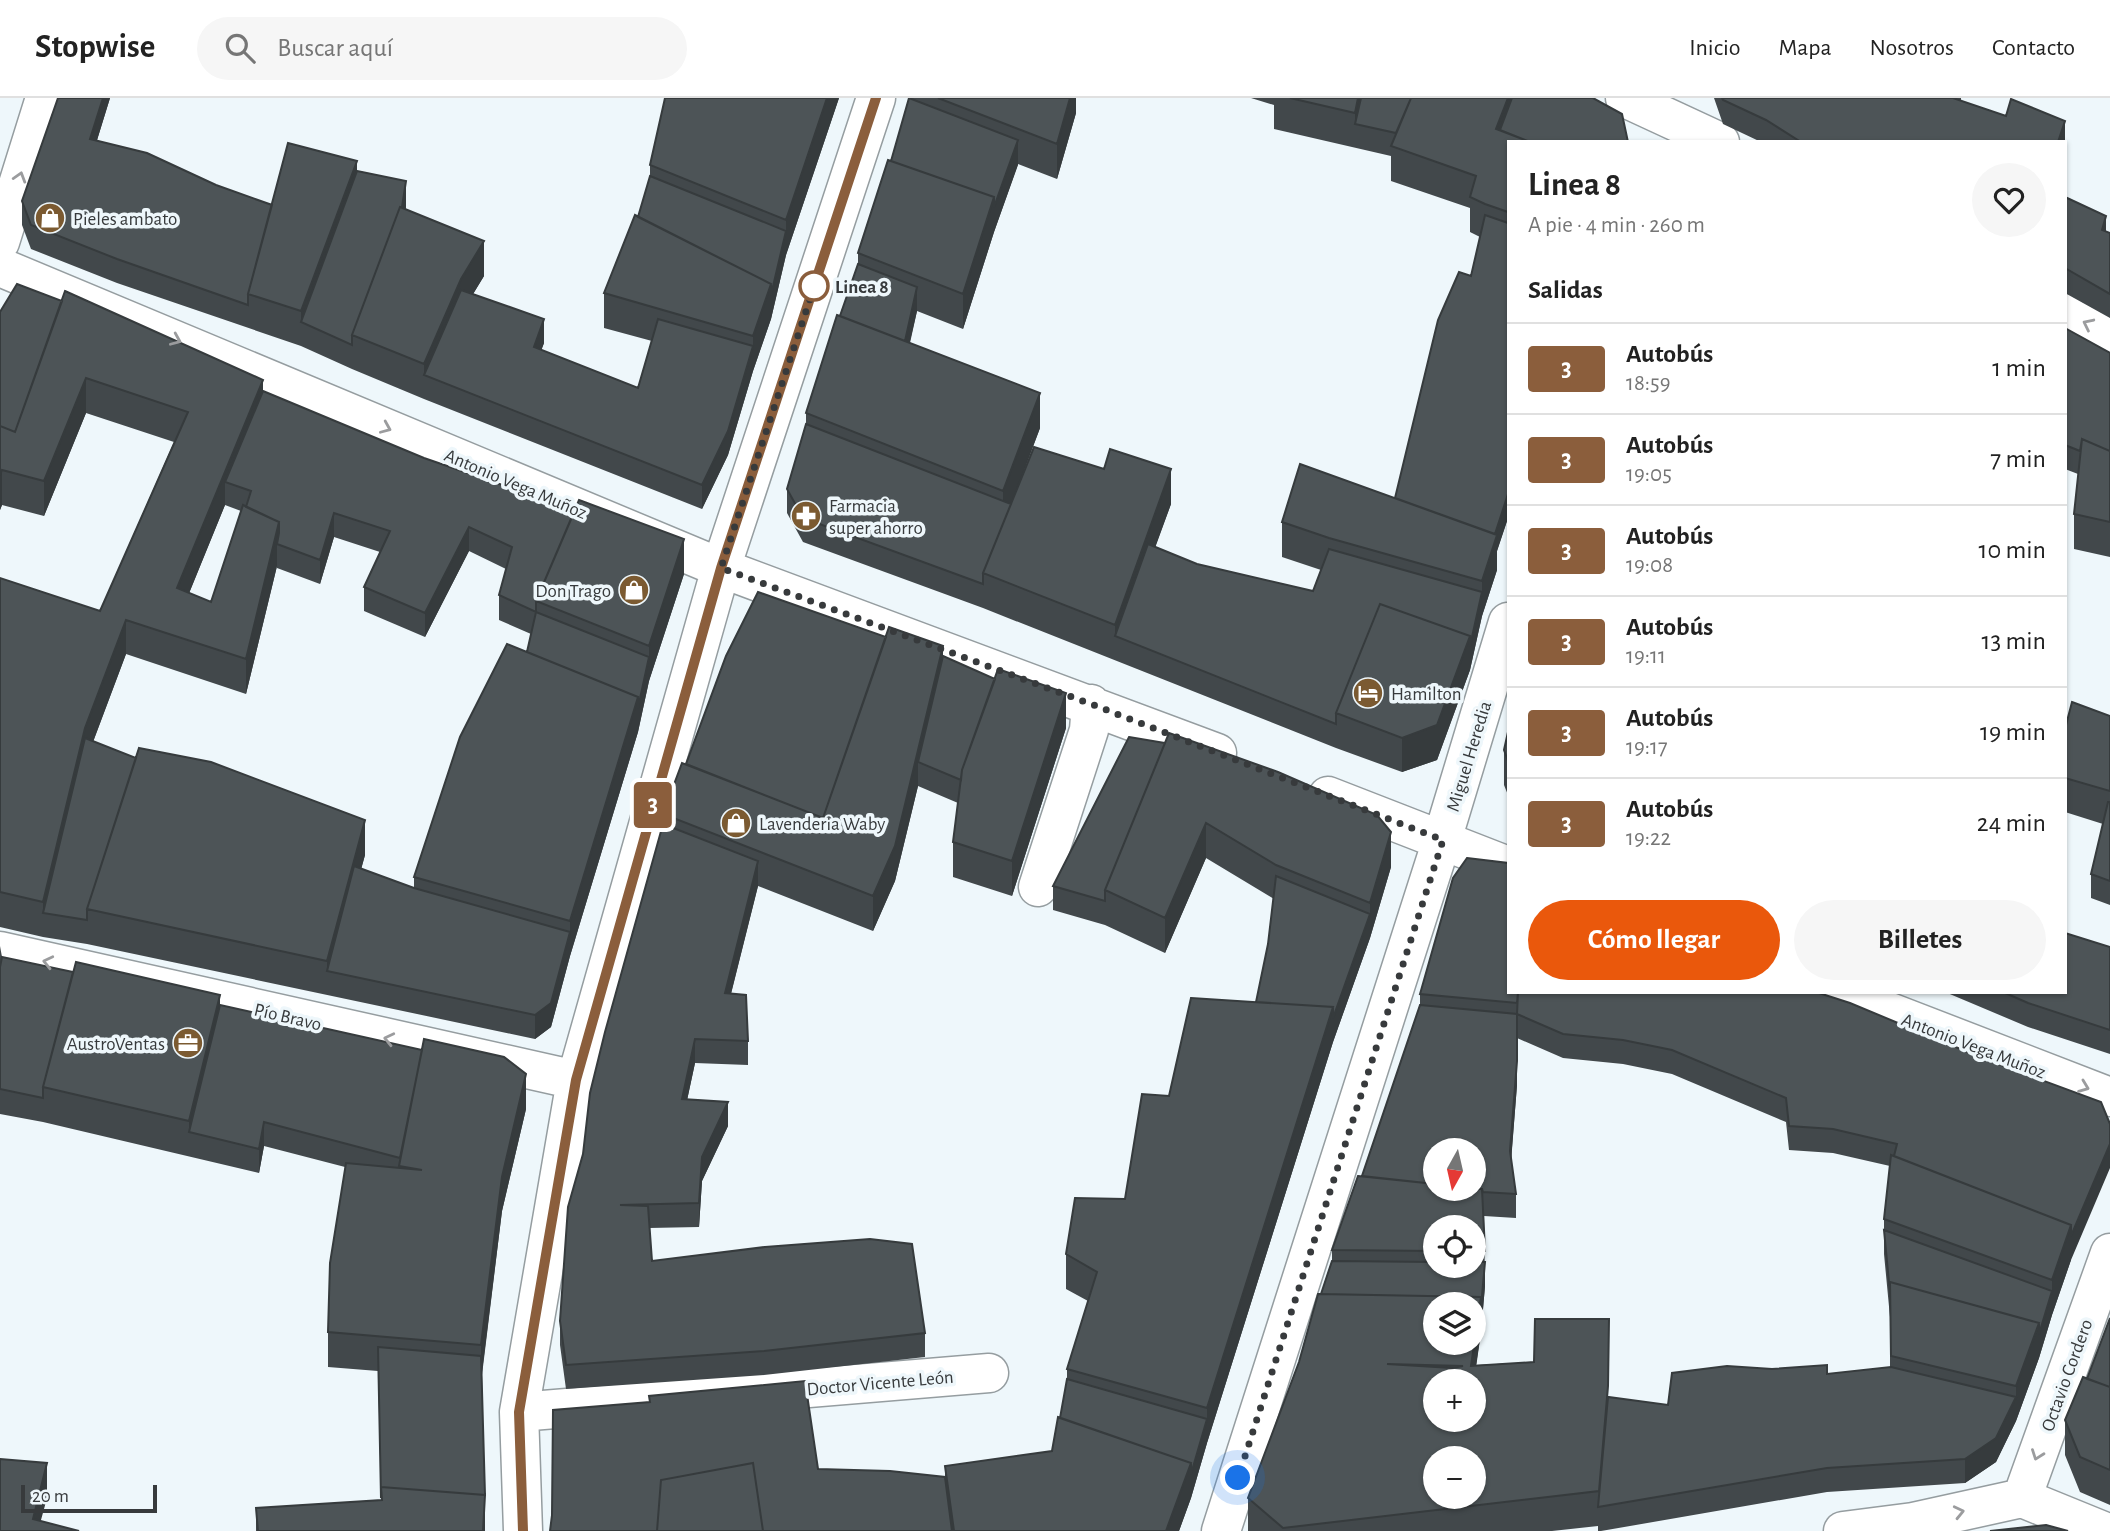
<!DOCTYPE html>
<html lang="es">
<meta charset="utf-8">
<style>
:root{--surface:#fff;--page:#f6f6f6;--text:#222;--muted:#767676;--line:#e0e0e0;--accent:#ea580c}
body{margin:0;font-family:"Alegreya Sans",sans-serif;background:var(--page);color:var(--text);height:100vh;display:flex;flex-direction:column;font-size:26px;white-space:nowrap}
*{box-sizing:border-box;margin:0}
p{font-size:23px;color:var(--muted)}
.icon{flex:none;width:38px;height:38px;fill:none;stroke:currentColor;stroke-width:2;stroke-linecap:round;stroke-linejoin:round}
.map{position:relative;flex:1;overflow:hidden}
.drawer{position:absolute;left:1507px;top:42px;width:560px;height:854px;display:flex;flex-direction:column;background:var(--surface);border-radius:0px;box-shadow:0 2px 5px #0004}
.drawer>*{flex:none}
.badge{padding:0 14px;border-radius:5px;font-size:24px;line-height:46px}
.needle{width:46px;rotate:188deg}
.fabs{position:absolute;left:1423px;top:1040px;display:grid;gap:14px}
.fabs a{display:grid;place-items:center;width:63px;height:63px;border-radius:50%;background:var(--surface);box-shadow:0 2px 5px #0004;font-size:35px}
.scale{position:absolute;left:21px;bottom:18px;width:136px;box-sizing:border-box;padding-left:7px;border:4px solid #373a3c;border-top:0;font-size:19px;line-height:24px;white-space:nowrap;color:#373a3c;-webkit-text-stroke:5px #eef7fb;paint-order:stroke}
.you{position:absolute;width:35px;height:35px;margin:-18px;border:5px solid #fff;border-radius:50%;background:#1a73e8;box-shadow:0 0 0 10px #1a73e833}
.map>.badge{position:absolute;translate:-50% -50%;box-shadow:0 0 0 4px #fff}
h2{padding:0 21px;font-size:26px;line-height:63px}
.round{display:grid;place-items:center;flex:none;width:74px;height:74px;border-radius:37px;background:var(--page)}
.summary{display:flex;align-items:center;justify-content:space-between;height:119px;padding:0 21px}
h1{font-size:33px;font-weight:600;line-height:52px}
.button{display:flex;gap:14px;margin-top:auto;padding:14px 21px}
.button a{flex:1;height:80px;border-radius:42px;background:var(--accent);color:#fff;font-size:28px;font-weight:600;line-height:80px;text-align:center}
.button a+a{background:var(--page);color:var(--text)}
ul{padding:0;list-style:none}
li{display:flex;align-items:center;gap:21px;height:91px;padding:0 21px;border-top:2px solid var(--line)}
li div{flex:1}
li b{display:block;font-size:26px}
li em{font-style:normal}
li .badge{min-width:77px;font-weight:700;text-align:center}
header{display:flex;align-items:center;gap:42px;box-sizing:border-box;height:98px;padding:0 35px;background:var(--surface);border-bottom:2px solid var(--line)}
header strong{font-size:33px}
nav{display:flex;gap:38px;margin-inline-start:auto;font-size:24px}
.search{width:490px;height:63px;background:var(--page);display:flex;align-items:center;gap:18px;box-sizing:border-box;padding:0 24px;border-radius:38px;color:var(--muted);font-size:26px}
.map>svg:first-child{display:block}
.lines{fill:none;stroke-linecap:round;stroke-linejoin:round}
.minor-casing{stroke:#959da0;stroke-width:41}
.minor{stroke:#fff;stroke-width:38}
.wall{fill:#42484b;fill-rule:evenodd}
.shaded-wall{fill:#363b3d}
.building{fill:#4d5457;stroke:#363b3d;stroke-width:2;fill-rule:evenodd}
.oneway{stroke:#9b9c9e}
.line-casing{stroke:#fff;stroke-width:16}
.line{stroke:#8b5e3c;stroke-width:10}
.walk{stroke:#373a3c;stroke-width:7;stroke-dasharray:0 12.6}
.stop-dot{fill:#fff;stroke:#8b5e3c;stroke-width:3.5}
.labels{text-anchor:middle;stroke-width:7;stroke-linejoin:round;paint-order:stroke}
.poi-label{font-size:19px;fill:#373a3c;stroke:#eef7fb;text-anchor:start}
.stop-label{font-size:19px;font-weight:bold;fill:#373a3c;stroke:#eef7fb;text-anchor:start}
.street-label{font-size:19px;fill:#373a3c;stroke:#eef7fb}
</style>
<header>
<strong>Stopwise</strong>
<div class="search"><svg class="icon" aria-label="search" viewBox="0 0 24 24"><circle cx="10" cy="10" r="6"/><path d="M15 15l6 6"/></svg>Buscar aquí</div>
<nav><a>Inicio</a><a>Mapa</a><a>Nosotros</a><a>Contacto</a></nav>
</header>
<div class="map">
<svg width="2110" height="1433" viewBox="0 0 2110 1433">
<rect width="100%" height="100%" fill="#eef7fb"/>
<g class="lines">
<!-- minor casing -->
<g class="minor-casing">
<path id="minor" d="M1625,0L1720,44
M0,144L45,0
M0,169L721,470L1217,655
M2065,215L2110,237
M1328,698L1508,768
M1038,789L1089,632L1091,606
M0,853L576,982
M1838,894L2110,999
M519,1314L989,1275
M2022,1400L2110,1155
M523,1433L519,1314L576,982L721,470L876,0
M1221,1433L1442,742L1508,524
M1843,1433L1913,1424L2022,1400L2103,1433"/>
</g>
<!-- minor -->
<use href="#minor" class="minor"/>
</g>
<!-- wall -->
<path class="wall" d="M58,0H110L97,42L216,87L272,107L357,73L406,108V111L484,178L473,196L544,245L541,252L638,290L652,243L604,230V195L638,119L650,78V67L839,0L786,157L771,221L753,273L728,357L702,411L424,301L352,271L301,248L117,185L31,151L22,127V103Z
M909,0H1076V15L1057,81L1018,66L994,134L963,231L917,213L910,245L1040,330L1019,386L1171,406L1155,449L1197,466L1313,493L1321,472L1282,459V424L1395,400L1471,178L1480,139L1470,134V110L1391,83V58L1274,31V7L1251,0H1593L1508,44V420L1497,453V472L1482,518L1470,572L1437,662L1402,674L1336,650L983,510L803,444L787,415V391L806,326V315L858,166V155L891,63Z
M1714,0H1961V3L2065,44H1761L1723,26Z
M2065,99L2106,134L2110,135V220L2065,195Z
M0,214L263,293L684,476L649,583L638,634L570,858L551,929L535,941L87,846L43,839L0,829V480L100,513L174,344L86,315L44,418L2,407L0,412ZM225,407L241,413L211,504L189,495ZM334,439L380,454L364,489V513L425,539L469,453L506,471L499,497V522L531,536L527,554L414,779V790L361,771L365,757L136,660L93,644L126,556L246,596L277,468V470L320,486Z
M2065,230L2110,255V459L2074,451V416L2078,376L2065,371Z
M943,558L1066,630L1012,798L953,779V744L958,705L918,688L895,783L873,833L758,788L731,896L748,943V967L695,965L687,1002L728,1028L702,1083L699,1129L649,1130L652,1163L925,1235V1259L764,1277L566,1291L560,1247V1223L663,726V716L686,666Z
M2110,618V807L2091,800V776L2103,726L2065,714V631Z
M1508,634V697L1504,687V652Z
M1129,639L1391,769L1370,840L1333,944L1207,1345L1191,1400L1179,1433H550L649,1304V1298L818,1371L945,1379V1368L1052,1353L1060,1320L1067,1281V1271L1088,1203L1066,1191V1156L1125,1101L1169,998L1256,904L1268,846L1274,801L1206,760L1165,855L1105,827L1053,812V788Z
M0,848L2,859L220,907L526,1011L502,1113L482,1277L485,1433H256V1410L381,1402L378,1273L328,1269V1234L345,1069L264,1048L259,1075L43,1024L0,1016Z
M2110,849V956L2028,929L1945,894H2065Z
M1508,894H1816L2071,1162L2052,1217L2039,1260L2016,1323L1996,1364L1965,1385L1827,1394L1601,1433H1598V1428L1552,1433H1248V1400L1299,1264L1332,1163V1152L1362,1078L1420,907V896ZM1517,940L1563,960L1623,966L1672,976L1786,1024L1789,1052L1833,1055L1890,1068L1884,1121V1156L1890,1219V1269L1827,1276L1668,1307L1608,1299L1609,1221L1534,1264L1476,1267L1481,1234L1485,1188L1484,1118L1516,1120V1096L1511,1062L1517,987ZM1435,1129H1474V1167H1435Z
M2110,1220V1407L2080,1394L2065,1357V1322L2087,1281Z"/>
<!-- shaded-wall -->
<path class="shaded-wall" d="M103,0H110L90,65V41Z
M827,0H839L786,157V122Z
M1070,0H1076V15L1057,81V46Z
M1358,0H1366L1355,26V15Z
M1508,0H1521L1504,45L1496,31Z
M2065,23V44H2058Z
M1018,42V67L994,134V109Z
M357,63V98L301,224V213Z
M406,83V108L400,143L364,241Z
M994,99V134L963,231V196Z
M2106,118V142L2102,132Z
M786,133V157L771,221L753,273L728,357L702,411V387L753,248V238Z
M484,143V178L424,277V266L461,181Z
M917,189V213L902,277V253Z
M544,221V245L534,273V249Z
M86,280V315L44,418V383Z
M263,282V317L225,384V407L177,525V490Z
M1040,295V330L1003,428V393Z
M1171,371V406L1122,541L1115,538V527Z
M2,372V407L0,412V377Z
M1508,396V420L1497,453V472L1482,518L1470,572L1437,662L1402,674V640L1482,494V483L1491,446Z
M334,415V439L320,486V462Z
M279,424V446H277V468L246,596V561Z
M469,429V453L425,539V515Z
M684,441V476L649,583L638,634L570,858L551,929L535,941V917L570,834V823L649,559V548Z
M126,522V556L85,665L43,815V804L85,630Z
M943,548V582L918,664V688L895,783L873,833V798Z
M1066,595V630L1012,798V763Z
M365,722V757L333,875L327,873V863Z
M1206,725V760L1165,855V820Z
M1391,734V769L1370,840L1333,944L1207,1345L1191,1400L1179,1433H1166L1207,1321V1310L1333,909L1370,816V805Z
M758,763V788L725,919V895Z
M220,897V931L189,1034V1023Z
M695,941V965L682,1026V1001Z
M1517,963V987L1510,1077V1053Z
M526,976V1011L502,1113L481,1282V1247L502,1079Z
M728,1004V1028L702,1083L699,1129V1105L702,1059Z
M264,1024V1048L259,1075V1051Z
M2110,1046V1070L2071,1162L2052,1217L2039,1260L2016,1323L1996,1364L1965,1385V1361L2016,1299V1288L2052,1193V1182L2071,1127Z
M1485,1164V1188L1481,1234L1474,1284L1471,1268Z
M47,1365V1400L38,1433L33,1421Z
M485,1397V1433H483Z"/>
<!-- building -->
<path class="building" d="M58,0H103L90,41L147,55L216,87L272,107L248,196V207L117,161L31,127L22,103Z
M665,0H827L786,122L650,67Z
M909,0L1018,42L994,109V99L891,63Z
M938,0H1070L1057,46Z
M1290,0H1358L1355,15Z
M1361,0H1411L1396,35L1355,26Z
M1411,0H1508L1496,31L1530,44H1508V114L1485,106L1470,99L1476,78L1391,48Z
M1512,0H1593L1622,16L1628,44H1530L1500,32Z
M1722,0H1953L2006,18L2011,1L2065,23L2058,44H1801L1766,22L1723,2Z
M288,45L357,63L301,213L248,196Z
M888,62L994,99L963,196L858,155Z
M357,73L406,83L402,109H400L352,237V247L301,224Z
M650,78L786,133L771,197V186L638,119Z
M2065,99L2106,118L2102,132L2110,135V196L2065,170Z
M400,109L484,143L461,181L424,266L352,237Z
M635,117L771,186L753,238L604,195Z
M1485,117L1508,125V396L1495,436L1395,400L1438,222L1459,174L1471,178Z
M858,166L917,189L905,243L840,218Z
M17,186L62,203L15,334L0,328V214Z
M461,192L544,221L534,249L638,290L658,221L753,248L728,333L702,387L424,277Z
M65,193L263,282L177,490L211,504L243,407L279,424L246,561L126,522L85,630L43,804L0,794V480L100,513L188,314L86,280L44,383L2,372L0,377V328L15,334Z
M837,217L1040,295L1003,393L806,315Z
M2065,230L2110,255V353L2082,341L2080,353L2065,347Z
M263,293L424,360L575,412L536,503V514L499,497L512,449L469,429L425,515L364,489L390,433L334,415L320,462L277,446L279,435V424L246,409L251,393L225,384Z
M806,326L1011,406L983,475V486L803,420L787,391Z
M2082,341L2110,353V424L2074,416Z
M1034,349L1104,371L1110,351L1171,371L1115,527L983,475Z
M1300,366L1497,437L1482,483L1329,440L1282,424Z
M579,402L684,441L649,548L536,503Z
M1148,446L1197,466L1313,493L1329,451L1482,494L1470,548V538L1380,506L1336,615V626L1115,538Z
M758,494L886,539L823,720L686,666L726,558Z
M1380,506L1470,538L1437,627L1402,640L1336,615Z
M536,514L649,559L638,610V599L527,554Z
M889,529L943,548L895,748L873,798L663,716L682,665L823,720Z
M507,546L638,599L570,823L414,779L460,639Z
M943,558L995,581L962,672L961,682L918,664Z
M998,571L1066,595L1012,763L953,744L962,672Z
M2072,604L2110,618V693L2065,680V631Z
M1508,634V663L1504,652Z
M1169,635L1278,674L1377,717L1391,734L1370,805L1276,767L1206,725L1165,820L1105,792Z
M1129,639L1165,645L1105,792V803L1053,788Z
M85,640L136,660L87,811V822L43,815Z
M139,650L211,664L365,722L327,863L87,811Z
M2108,704H2110V783L2091,776Z
M663,726L758,763L725,895L746,897L748,943L695,941L682,1001L728,1004L702,1059L699,1105L620,1107L648,1108L652,1163L765,1149L870,1141L912,1146L925,1235L764,1253L566,1267L560,1223L568,1109L583,1056L590,995L605,934Z
M1467,760L1508,765V894H1518L1517,905L1420,896L1453,780Z
M354,768L414,790L570,834L551,905L535,917L327,873Z
M1276,778L1370,816L1333,920V909L1256,904L1268,846Z
M2065,835L2110,849V932L2028,905L2003,894H2065Z
M2,859L73,874L43,989V1000L0,991V869Z
M76,864L220,897L189,1023L43,989Z
M1518,894H1816L1850,905L1982,960L2101,1004L2110,1026V1046L2071,1138V1127L1894,1058L1897,1046L1833,1031L1789,1028L1786,1000L1672,952L1623,942L1563,936L1517,916Z
M1191,900L1333,909L1207,1310L1067,1271L1097,1174L1066,1156L1075,1100L1125,1101L1142,996L1169,998Z
M220,907L422,952L400,1060L264,1024L259,1051L189,1034Z
M1420,907L1517,916V963L1510,1053L1516,1096L1483,1094L1482,1091L1474,1090V1052H1435V1086L1362,1078Z
M424,941L504,959L526,976L502,1079L481,1247L328,1234L330,1165L346,1065L422,1072L399,1068Z
M1891,1057L2071,1127L2052,1182L1884,1121Z
M1358,1078L1435,1086V1090L1482,1091L1485,1153H1474V1129H1435V1153L1332,1152Z
M1884,1132L2052,1193L2039,1236V1225L1890,1184V1195Z
M1332,1163L1435,1164V1167H1474V1164H1485L1481,1209V1199L1321,1196Z
M1890,1184L2039,1225L2016,1288L1891,1258Z
M1318,1196L1481,1199L1471,1268L1534,1264L1535,1221H1609L1608,1288L1599,1393L1283,1430L1248,1400L1299,1264ZM1435,1206H1474V1244H1435ZM1387,1266L1463,1268L1452,1270ZM1435,1283H1474V1321H1435ZM1435,1360H1474V1398H1435Z
M2110,1220V1289L2087,1281Z
M378,1249L481,1258L485,1397L381,1389V1400Z
M1827,1267V1276L1891,1269L2016,1299L1996,1340L1965,1361L1827,1370L1598,1409L1608,1299L1668,1307L1672,1275L1727,1268L1772,1271Z
M2083,1279L2110,1289V1372L2080,1359L2065,1322Z
M1067,1281L1207,1321L1191,1376V1365L1060,1320Z
M805,1283L818,1371L890,1373L945,1379L952,1433H763L753,1365L661,1382L657,1433H550L552,1417L553,1312L650,1304L649,1298Z
M1058,1319L1191,1365L1166,1433H954L945,1368L1052,1353Z
M0,1361L47,1365L33,1421L79,1433H0Z
M753,1365L763,1433H657L661,1382Z
M381,1389L485,1397L483,1433H258L256,1410L382,1402Z
M2046,1427L2068,1433H1990Z"/>
<!-- one-way arrows -->
<defs><path id="oneway-chevron" d="M-2-3.5L2.5 0L-2 3.5" fill="none" stroke-width="1.6" stroke-linecap="round" stroke-linejoin="round" transform="scale(1.75)"/></defs>
<g class="oneway">
<use href="#oneway-chevron" transform="translate(20 79) rotate(-73)"/>
<use href="#oneway-chevron" transform="translate(2088 226) rotate(-154)"/>
<use href="#oneway-chevron" transform="translate(176 242) rotate(23)"/>
<use href="#oneway-chevron" transform="translate(386 330) rotate(23)"/>
<use href="#oneway-chevron" transform="translate(48 864) rotate(-167)"/>
<use href="#oneway-chevron" transform="translate(389 941) rotate(-167)"/>
<use href="#oneway-chevron" transform="translate(2084 989) rotate(21)"/>
<use href="#oneway-chevron" transform="translate(2037 1357) rotate(110)"/>
<use href="#oneway-chevron" transform="translate(1959 1414) rotate(-13)"/>
</g>
<g class="lines">
<!-- line casing -->
<g class="line-casing">
<path id="line" d="M523,1433L519,1314L576,982L721,470L876,0"/>
</g>
<!-- line -->
<use href="#line" class="line"/>
<!-- walk -->
<path class="walk" d="M814,188L816,183L721,470L1091,606L1443,742L1238,1380"/>
</g>
<!-- icons -->
<defs>
<g id="shop-disc" transform="scale(1.575)"><circle r="9.5" fill="#7b5a31" stroke="#eef7fb"/><path d="M-5-2.5h2.3a2.7 3.5 0 0 1 5.4 0H5L5.5 6h-11ZM-1.5-2.5h3a1.5 2.3 0 0 0-3 0Z" fill="#fff"/></g>
<g id="pharmacy-disc" transform="scale(1.575)"><circle r="9.5" fill="#7b5a31" stroke="#eef7fb"/><path d="M-2-6h4v4h4v4h-4v4h-4v-4h-4v-4h4Z" fill="#fff"/></g>
<g id="hotel-disc" transform="scale(1.575)"><circle r="9.5" fill="#7b5a31" stroke="#eef7fb"/><path d="M-6-4.5h1.5V1H6V5H4.5V3h-9V5H-6ZM-4 0a1.8 1.8 0 1 1 3.6 0ZM.5 0V-2.5h3Q6-2.5 6 0Z" fill="#fff"/></g>
<g id="office-disc" transform="scale(1.575)"><circle r="9.5" fill="#7b5a31" stroke="#eef7fb"/><path d="M-6-3h4V-5.5h4V-3h4V5H-6ZM-1-4.5V-3h2v-1.5ZM-6 0V1H6V0Z" fill="#fff"/></g>
</defs>
<g fill-rule="evenodd">
<use href="#shop-disc" x="50" y="120"/>
<use href="#pharmacy-disc" x="806" y="418"/>
<use href="#shop-disc" x="634" y="492"/>
<use href="#hotel-disc" x="1368" y="595"/>
<use href="#shop-disc" x="736" y="725"/>
<use href="#office-disc" x="188" y="945"/>
</g>
<!-- markers -->
<circle class="stop-dot" cx="814" cy="188" r="14"/>
<g class="labels">
<!-- poi labels -->
<g class="poi-label">
<text x="73" y="127">Pieles ambato</text>
<text x="829" y="414">Farmacia<tspan x="829" dy="22">super ahorro</tspan></text>
<text x="611" y="499" text-anchor="end">Don Trago</text>
<text x="1391" y="602">Hamilton</text>
<text x="759" y="732">Lavenderia Waby</text>
<text x="165" y="952" text-anchor="end">AustroVentas</text>
</g>
<!-- stop labels -->
<g class="stop-label">
<text x="835" y="195">Linea 8</text>
</g>
<!-- street labels -->
<g class="street-label">
<text transform="translate(516 385) rotate(23)" y="7">Antonio Vega Muñoz</text>
<text transform="translate(1468 658) rotate(-73)" y="7">Miguel Heredia</text>
<text transform="translate(288 918) rotate(13)" y="7">Pío Bravo</text>
<text transform="translate(1974 947) rotate(21)" y="7">Antonio Vega Muñoz</text>
<text transform="translate(2066 1277) rotate(-70)" y="7">Octavio Cordero</text>
<text transform="translate(880 1284) rotate(-5)" y="7">Doctor Vicente León</text>
</g>
</g>
</svg>
<div class="fabs">
<a><svg class="needle" viewBox="-14 -14 28 28"><path d="M0-13l5 13h-10z" fill="#e53935"/><path d="M0 13l5-13h-10z" fill="#767676"/></svg></a>
<a><svg class="icon" aria-label="locate" viewBox="0 0 24 24"><circle cx="12" cy="12" r="6"/><path d="M12 2v4M12 18v4M2 12h4M18 12h4"/></svg></a>
<a><svg class="icon" aria-label="layers" viewBox="0 0 24 24"><path d="M12 4l9 5-9 5-9-5zM3 14l9 5 9-5"/></svg></a>
<a>+</a>
<a>−</a>
</div>
<div class="scale">20 m</div>
<div class="you" style="left:1238px;top:1380px"></div>
<b class="badge" style="left:653px;top:707px;background:#8b5e3c;color:#fff">3</b>
<section class="drawer">
<div class="summary"><div><h1>Linea 8</h1><p>A pie · 4 min · 260 m</p></div><a class="round"><svg class="icon" aria-label="heart" viewBox="0 0 24 24"><path d="M12 20l-8-8c-3-5 5-10 8-4 3-6 11-1 8 4z"/></svg></a></div>
<h2>Salidas</h2>
<ul>
<li><span class="badge" style="background:#8b5e3c;color:#fff">3</span><div><b>Autobús</b><p>18:59</p></div><em>1 min</em></li>
<li><span class="badge" style="background:#8b5e3c;color:#fff">3</span><div><b>Autobús</b><p>19:05</p></div><em>7 min</em></li>
<li><span class="badge" style="background:#8b5e3c;color:#fff">3</span><div><b>Autobús</b><p>19:08</p></div><em>10 min</em></li>
<li><span class="badge" style="background:#8b5e3c;color:#fff">3</span><div><b>Autobús</b><p>19:11</p></div><em>13 min</em></li>
<li><span class="badge" style="background:#8b5e3c;color:#fff">3</span><div><b>Autobús</b><p>19:17</p></div><em>19 min</em></li>
<li><span class="badge" style="background:#8b5e3c;color:#fff">3</span><div><b>Autobús</b><p>19:22</p></div><em>24 min</em></li>
</ul>
<div class="button"><a>Cómo llegar</a><a>Billetes</a></div>
</section>
</div>
